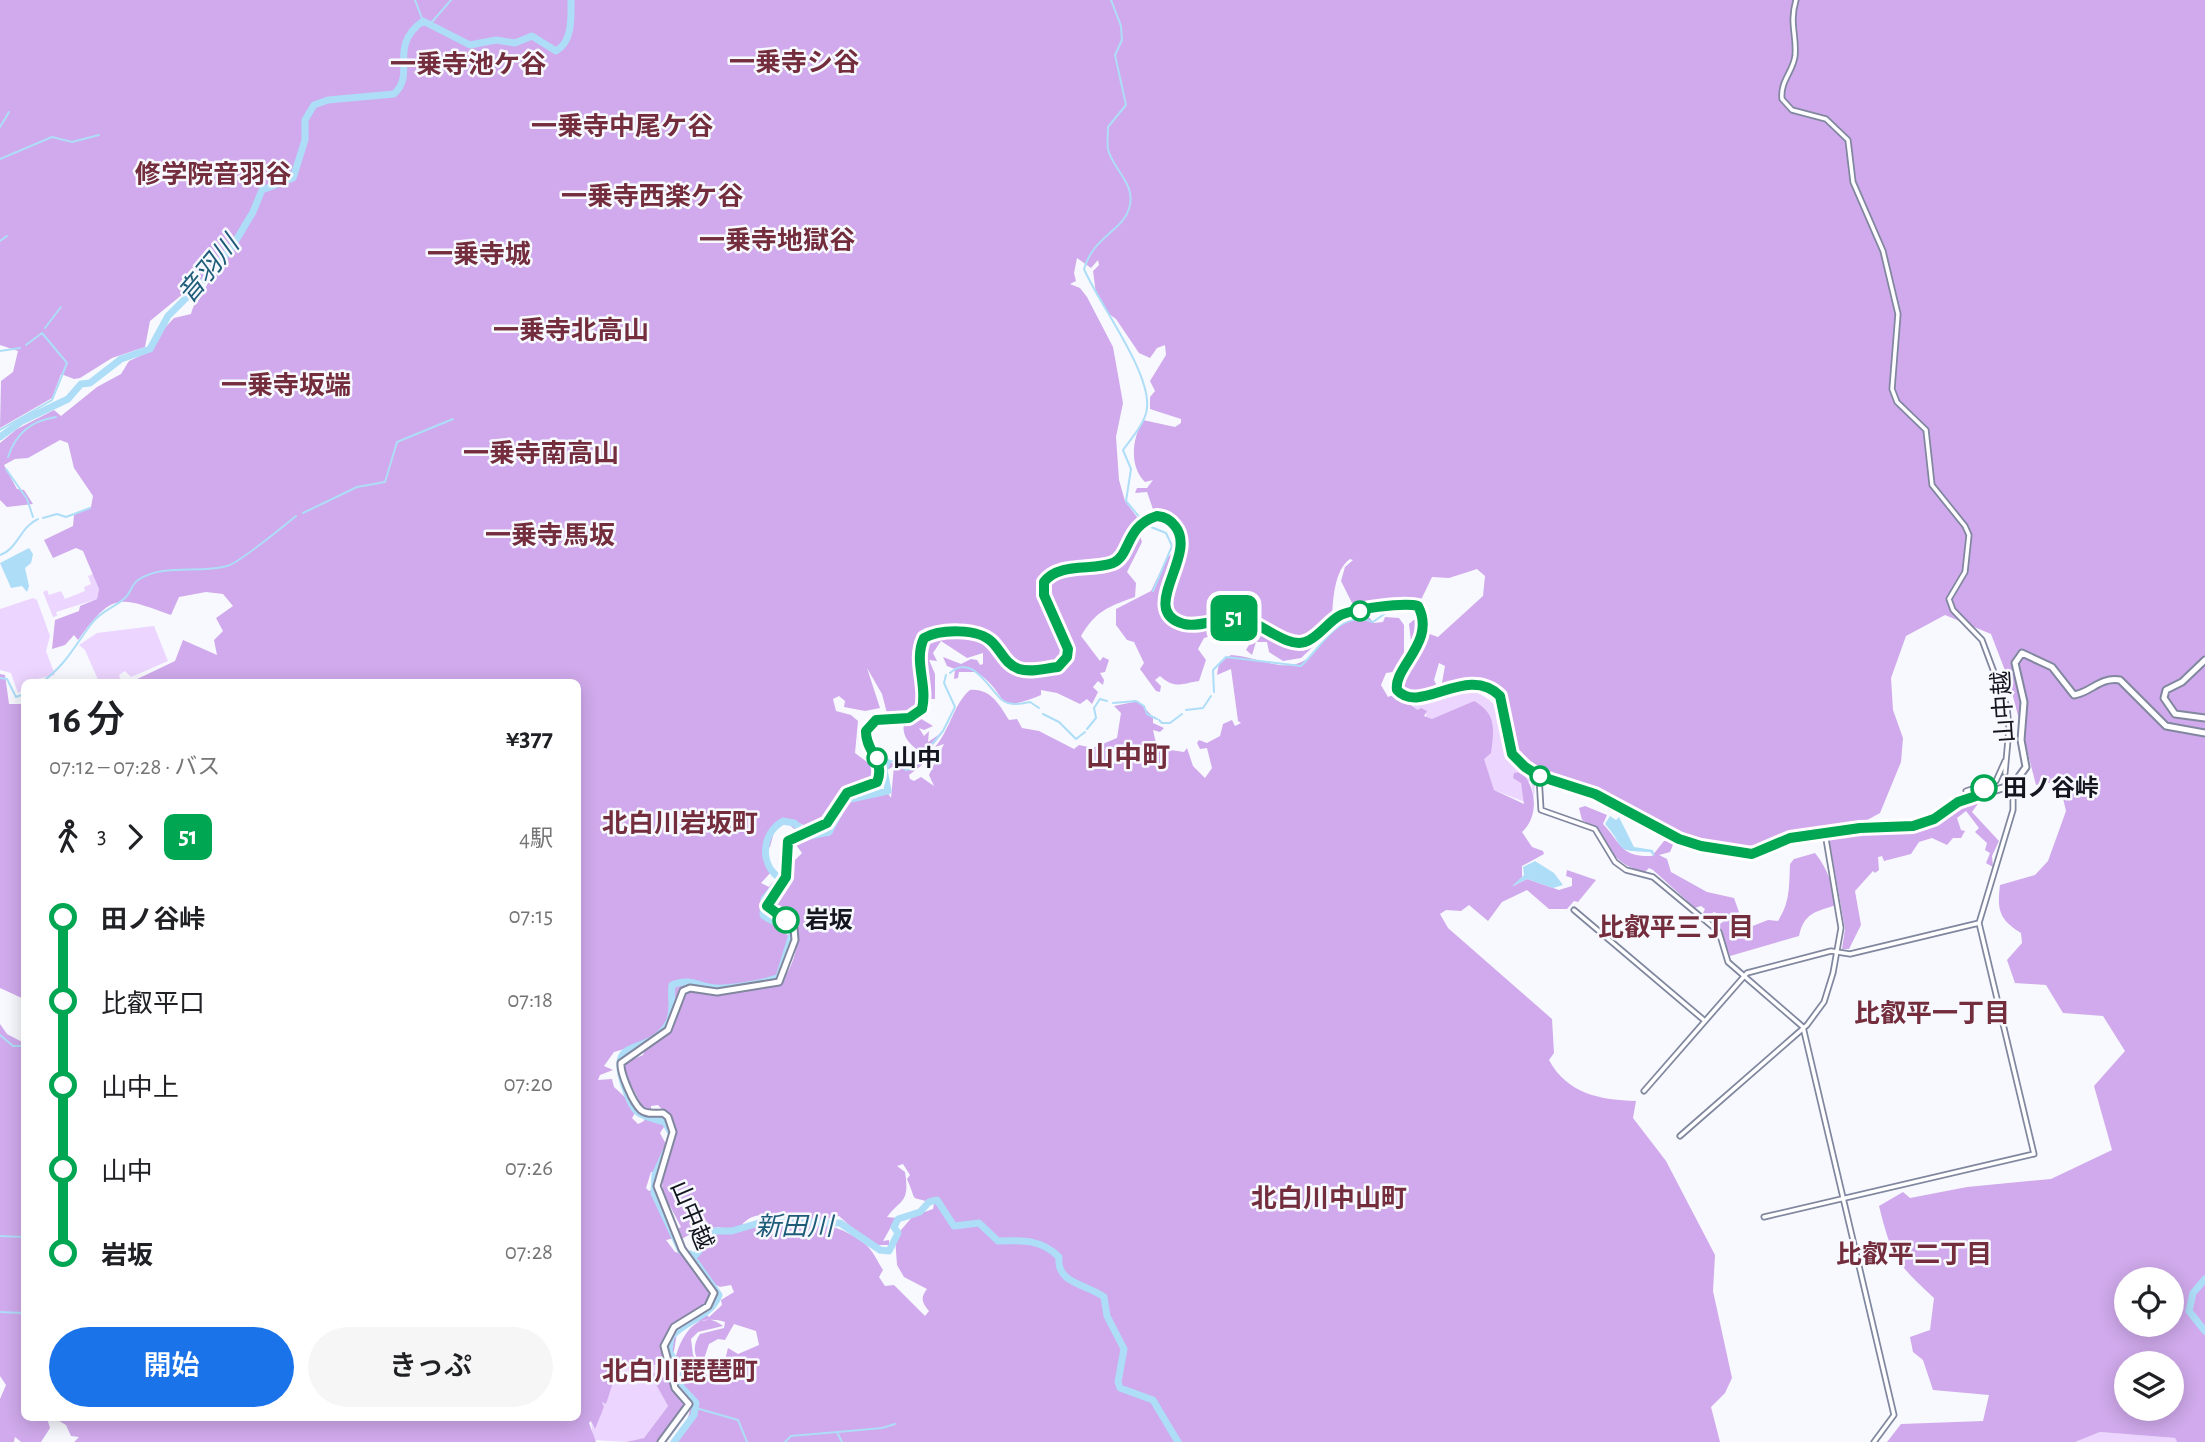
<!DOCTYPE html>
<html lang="ja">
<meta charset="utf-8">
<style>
:root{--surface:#fff;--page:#f6f6f6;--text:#202124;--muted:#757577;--accent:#1a73e8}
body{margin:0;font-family:"Alegreya Sans","Noto Sans JP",sans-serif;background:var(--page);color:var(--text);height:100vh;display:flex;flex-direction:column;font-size:26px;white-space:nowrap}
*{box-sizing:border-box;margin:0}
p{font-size:23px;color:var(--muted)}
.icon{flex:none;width:38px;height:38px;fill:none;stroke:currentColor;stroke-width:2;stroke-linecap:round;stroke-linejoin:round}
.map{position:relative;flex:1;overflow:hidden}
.panel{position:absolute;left:21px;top:679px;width:560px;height:742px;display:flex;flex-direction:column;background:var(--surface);border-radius:10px;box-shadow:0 4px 18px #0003}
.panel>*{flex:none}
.badge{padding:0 14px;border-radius:10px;font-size:24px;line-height:46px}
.tools{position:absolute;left:2114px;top:1267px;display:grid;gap:14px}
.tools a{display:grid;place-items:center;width:70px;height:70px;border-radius:50%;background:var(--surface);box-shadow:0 4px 18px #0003;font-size:35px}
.map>.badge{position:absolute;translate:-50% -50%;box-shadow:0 0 0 4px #fff}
.legs{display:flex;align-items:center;gap:10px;height:77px;padding:0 28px;font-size:23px}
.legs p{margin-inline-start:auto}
.summary{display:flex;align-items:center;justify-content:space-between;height:119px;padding:0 28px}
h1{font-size:38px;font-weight:600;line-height:52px}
.primary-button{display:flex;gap:14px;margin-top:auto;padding:14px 28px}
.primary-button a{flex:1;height:80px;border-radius:42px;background:var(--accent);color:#fff;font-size:28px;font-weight:600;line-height:80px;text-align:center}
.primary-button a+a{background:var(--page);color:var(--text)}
ul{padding:0 28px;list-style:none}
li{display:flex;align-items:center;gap:24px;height:84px;font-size:26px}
li i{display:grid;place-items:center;width:10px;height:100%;margin:0 9px;background:currentColor}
li i::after{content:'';width:18px;height:18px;margin:-9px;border:5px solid;border-radius:50%;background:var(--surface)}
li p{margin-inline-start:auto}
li:first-child i{background:linear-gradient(#0000 50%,currentColor 0)}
li:last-child i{background:linear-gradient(currentColor 50%,#0000 0)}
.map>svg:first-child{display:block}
.green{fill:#ecd5fe}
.forest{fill:#d0aaec;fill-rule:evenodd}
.water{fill:#aeddf7}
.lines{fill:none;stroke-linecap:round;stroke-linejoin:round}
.stream{stroke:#aeddf7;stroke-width:2}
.river{stroke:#aeddf7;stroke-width:7}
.tertiary-casing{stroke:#80879f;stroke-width:7}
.primary-casing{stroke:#80879f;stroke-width:9}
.tertiary{stroke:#fff;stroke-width:3.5}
.primary{stroke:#fff;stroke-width:5}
.line-1-casing{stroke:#fff;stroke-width:16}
.line-1{stroke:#00a651;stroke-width:10}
.stop-1-dot{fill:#fff;stroke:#00a651;stroke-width:3.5}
.labels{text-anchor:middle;stroke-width:5;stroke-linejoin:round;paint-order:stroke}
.street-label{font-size:24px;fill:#13161f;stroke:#f7f9fe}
.stop-label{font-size:24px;font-weight:bold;fill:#13161f;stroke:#f7f9fe;text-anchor:start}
.neighbourhood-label{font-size:26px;font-weight:bold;fill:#732d3d;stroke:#f7f9fe}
.water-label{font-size:26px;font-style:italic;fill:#1d5b78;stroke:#f7f9fe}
.quarter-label{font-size:28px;font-weight:bold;fill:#732d3d;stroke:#f7f9fe}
</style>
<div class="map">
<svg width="2205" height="1442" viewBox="0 0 2205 1442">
<rect width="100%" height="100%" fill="#f7f9fe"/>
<!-- green -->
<path class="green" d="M93,574L99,589L97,599L56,612L57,616L53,617L43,592L47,590L49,595L61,591L65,599L85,591L84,587L91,584L88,576Z
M33,598L37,600L50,636L46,651L55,675L24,682V689L18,693L11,673L0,670V609Z
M154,626L168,661L131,677L125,671L119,675L121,682H99L85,650L79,645L97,633Z
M1461,689L1465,694L1476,692C1506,707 1490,710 1501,734L1505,732L1511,760L1535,780L1534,798L1531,781L1521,783L1527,803L1494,790L1483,759L1474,701L1433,719L1426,718V711L1418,710L1407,701Z
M668,1361L671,1367L664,1369L670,1381L644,1376L642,1379L653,1378L668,1406L644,1438L626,1442L593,1440L591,1420L594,1428L604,1407L602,1403H606L618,1366L621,1369L623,1364L628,1367L627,1375L632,1383L631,1377L642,1362L652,1366Z
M2100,1432L2175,1438L2177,1442H2075Z"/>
<!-- forest -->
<path class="forest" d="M0,0H2205V1442H2177L2175,1438L2100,1432L2075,1442H1887L1901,1424L1983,1421L1989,1395L1933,1390L1923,1360L1913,1352L1910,1337L1930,1330L1934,1298C1895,1262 1892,1257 1879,1206L1903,1192L1910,1198L1967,1187L2051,1179L2112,1150L2094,1086L2125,1051L2103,1016L2063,1013L2046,985L2015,983L2007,960L2022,943L2021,933C1999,919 1997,910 2000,885L2035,875L2048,861L2066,811L2059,781L2036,785L2009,681L1991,634L1945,615L1906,636L1891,678L1893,710L1903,738L1901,762L1880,813L1858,825L1785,837L1745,853L1682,837L1597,791L1543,773L1520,758L1515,749L1507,701L1495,687L1476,683L1441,688L1445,666L1439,663L1434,680L1436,684C1424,696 1416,697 1400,691V680L1416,657L1424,632L1438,637L1483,596L1485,576L1477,569L1449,578L1432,577L1419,604L1406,602L1355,609L1341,581L1345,567L1353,560L1350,559C1334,570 1333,600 1332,618L1314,636L1300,641L1241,617L1186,622L1172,616C1157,593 1179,571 1184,550C1189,531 1171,513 1154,512L1147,492L1135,493L1137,488H1147L1153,480L1145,482C1129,466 1132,439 1143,420L1175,427L1181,423V419L1150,409V397L1155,391L1150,381L1166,355L1165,345L1157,348L1150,358L1139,353L1116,319L1109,314L1096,294L1093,271L1099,265L1098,260L1091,268L1077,258L1074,273L1076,281L1070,284L1080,288L1087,297L1113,347L1123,403L1116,437L1119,480L1125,501L1140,521C1126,532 1122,556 1107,563C1086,571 1056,565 1041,583V594L1066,650C1064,662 1058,665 1047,667C1000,674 1014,652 986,634C962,632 934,623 917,644L920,709L910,715L888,717L882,694L867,668L880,708L865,711L844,707L845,701L839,696L833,699L836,711L851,715L858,721L855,753L867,762L877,764L876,782L844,792C830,810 835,819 810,828L799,823L797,825L803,830L798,832L787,823L775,828L770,847L766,849L771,872L761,883L769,887L773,882L778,885C769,894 757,904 764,918L778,922L777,926L792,939L787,961L777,979L723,994L777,985C791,975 800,945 797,929L773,911L770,904L787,868L802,853L793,841L806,834L829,836L831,832L827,829L835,826L836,815L853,795H875L878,790L885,789L891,798L894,766L887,770L888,786L881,783L884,763L887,761L895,764V760L908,770L922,760V765L909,775L910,779L914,781L921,777L934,786L929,775L944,744L935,747C950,730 954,703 970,690C991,688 1000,706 1009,720L1017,719L1022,728L1039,731L1074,749L1079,745L1093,748L1117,738L1121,713L1114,706L1138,701L1153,717V723L1164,728L1160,732L1153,730L1157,748L1184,752L1187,748L1193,766L1205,778L1212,768L1207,748L1200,749L1197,743L1199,740L1207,743L1220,736L1223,724L1232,720L1235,726L1241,723L1238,721L1231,669L1217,675L1219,663L1231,655C1251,656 1272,667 1291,665C1320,662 1327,623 1349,616C1354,614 1360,615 1366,614L1374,623L1383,622L1385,617L1399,618L1404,625V660L1414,641H1411L1409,624L1417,617V641L1399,671L1386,673L1381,685L1388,697L1395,694L1418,710L1421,708L1427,711L1424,716L1432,719L1474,701C1497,714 1494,729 1491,753L1484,759L1494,790L1524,804L1521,783L1513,778L1514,773L1521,772C1537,787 1539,817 1522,832L1532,847L1543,851L1544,854L1522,866V877L1513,886L1527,879L1559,890L1572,886V878L1566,876L1567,870L1596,880L1578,902L1574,901L1567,909H1549L1527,890L1502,902L1488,921L1469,905L1461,911L1446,910L1440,914L1448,928L1552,1019L1554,1053L1549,1060C1567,1094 1601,1100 1636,1101L1633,1118L1666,1161L1715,1255L1713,1291L1732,1378L1725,1393L1711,1407L1720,1442H677L683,1434L692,1404C686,1397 678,1391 675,1382C668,1358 692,1301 723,1326L698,1332L691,1339L693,1355L712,1381L720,1380L728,1348L738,1354L759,1345L756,1331L734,1324L725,1340L718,1339L709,1344L704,1359L711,1369H706C694,1359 691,1347 700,1334L724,1328L725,1322C709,1316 691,1322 677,1333L673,1357C665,1331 687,1324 706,1314L709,1317L722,1305L721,1300L734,1292L731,1285L720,1287L712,1283L694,1258L699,1250L709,1248L713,1230L722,1227L712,1228L708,1224L680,1240L677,1229L681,1227L670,1206H667C652,1166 678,1159 673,1121L658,1105L651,1106V1110L642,1106L623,1069L624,1063L643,1055L648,1043L634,1053L628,1051H634L641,1044L614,1052L604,1066L613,1070L600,1075L598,1080L612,1079L614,1087L626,1098L631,1097L635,1113L632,1118L638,1124L644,1121L645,1115L665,1116L664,1127L660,1133L667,1146L655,1173L651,1172L646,1188L649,1191L656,1188V1193L651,1194L656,1204L661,1201L663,1206L659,1209L668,1219L675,1238L666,1240L675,1252L684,1254L711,1289L712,1296C695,1323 657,1320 668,1361C660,1367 651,1365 642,1362L630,1384L628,1367L623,1364L621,1369L618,1367L606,1404L602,1402L604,1407L595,1429L591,1421L589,1423L596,1442H74L79,1437L71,1436L66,1425L54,1418H578V682H131L175,661L183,640L217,655L214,640L223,631L216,618L233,606L223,594L206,592L179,597L171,615C118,596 113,592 78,640L74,635L65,645L52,649L55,620L79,611L80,606L97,599L99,589L83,551L76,548L53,558L44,540L73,526L74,515L91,507L93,496L74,468L68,443L60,440L28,458L15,459L4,465L17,489L24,490L33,504L7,507L0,500V443L17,429L54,410L61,416L97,387L121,374L129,361L151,351L161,332L174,318L191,314C195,297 210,289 211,271L150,321L145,347L112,358L80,378L74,379L61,374L52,398L0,428L1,381L13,372L18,351L0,345ZM903,1164L910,1175L907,1179C919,1207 907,1193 934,1204L933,1209L913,1216L895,1237L897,1265L904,1277L927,1289C920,1298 922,1302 929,1311L925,1316L894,1285L885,1286L879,1277L883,1270C877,1261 873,1250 864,1243C854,1236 842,1229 830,1226C815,1222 759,1216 749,1227L741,1226C755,1208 777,1216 795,1221C807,1224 827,1219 839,1216L871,1245H889V1240L883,1241L896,1218L887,1217C901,1199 910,1203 905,1172L897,1166ZM2126,1279H2172V1325H2126ZM2126,1363H2172V1409H2126Z
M1139,532L1142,542L1127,572L1136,583L1135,597C1107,607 1096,611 1081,636L1100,661L1103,657L1109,660L1105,672L1100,673L1104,680L1103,685L1098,681L1093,687L1098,692L1092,704L1087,699L1080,704L1057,693L1041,690V695C991,716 1011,694 976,672H959L958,678L954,679L955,669L947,666L943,657L961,664L971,659L977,660L980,665L983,664V653L967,658L941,641L933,653L937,661L929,660L935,674V699H927L922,648L928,637L944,634L985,640L1001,660L1014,669L1026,672L1063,665L1068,644L1044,591L1047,579L1057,574L1117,561L1133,534Z
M1178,548L1161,599L1168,619L1191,626L1234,621L1236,629L1249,624C1270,630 1293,652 1313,641L1316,644L1301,658L1283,661L1269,652L1267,642H1256L1252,655L1246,650L1252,640C1234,633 1223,632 1204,638L1198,649L1206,660L1199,681C1183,683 1175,690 1160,676L1155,680L1161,686L1160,692L1156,691L1140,669L1144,663L1134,642L1127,640L1116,625V609L1151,591L1167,558Z
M0,674L5,675L9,704H24V999L0,988Z
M918,717L933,726L924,730L919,728L924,736L929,731L928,742L943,732L930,749L923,753C911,747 898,734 906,720Z
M1982,798L1972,812L1999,841L1992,856L1993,867L1986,863L1990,853L1985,850L1987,843L1975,832L1979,828L1966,811L1957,818L1961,830L1965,831L1961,838H1953L1947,845L1932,838L1919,842L1911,854L1884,861L1882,856L1878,857L1879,870L1875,873L1873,871L1855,891L1861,925L1849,949H1842L1845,929L1829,839L1832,834L1920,826C1943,820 1958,800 1982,798Z
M1585,806L1607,815L1603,824C1622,844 1620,857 1652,856L1664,841L1675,840L1670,852L1659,855L1667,859L1671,872L1707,892L1734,898L1745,929L1768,920L1778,921C1790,902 1789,888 1790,864L1794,859L1815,853C1828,869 1833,886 1836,905C1815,912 1804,913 1799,936L1730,956L1718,925L1723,922V916L1714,912L1705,918L1702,915L1705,909L1701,906L1695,908L1653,870L1649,868L1645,872C1603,862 1613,837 1582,820L1579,808Z
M0,1024L7,1034L24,1043V1418H47L50,1428L41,1442H21L15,1437L14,1442H0V1399L6,1385L0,1376Z
M665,1365L671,1367V1381L686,1404L660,1442H626L644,1438L668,1406L653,1379H642L639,1372L644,1376L654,1373L669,1380L662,1366Z"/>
<!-- water -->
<path class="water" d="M29,548L33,554L31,563L25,568L29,586L27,592L22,586L11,588L0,563Z
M1610,816L1616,820L1619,817L1634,847L1653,850L1655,857L1650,852C1612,851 1627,849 1605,824Z
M1535,861L1554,873L1563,885L1553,888L1527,879L1511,887L1524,875L1523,867Z"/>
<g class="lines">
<!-- stream -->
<path class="stream" d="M415,0L423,21
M1111,0L1121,26L1122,40L1115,55L1126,105L1108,127C1108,134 1107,143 1108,149C1113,171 1137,183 1129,209C1122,231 1093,237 1084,269C1099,304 1151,372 1147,408C1146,422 1131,439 1123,450L1131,469L1126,501L1146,525L1166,533L1172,546L1153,591
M431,23L451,0
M0,127L9,112
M0,159L52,137L72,142L99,135
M0,241L7,236
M45,328L61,307
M0,351L20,348
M0,430L52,400L67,363L42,333L26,345
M8,457C16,433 31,421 56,417
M6,469L27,499L33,517
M303,513L357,487L385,482L397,442L453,419
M43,518L57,514L66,517L90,508
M0,555C18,549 20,527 38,519
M950,673C972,653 989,689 1002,700C1010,706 1021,704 1030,702L1039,708
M0,678L7,679L16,697L24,694
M42,682C66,665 75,645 92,623C102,610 116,607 126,597C131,592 132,584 138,580C163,563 199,574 227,566C237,564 285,525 296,516
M1214,692L1213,670L1226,657L1301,666C1323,645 1340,609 1373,622L1387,612L1399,611
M1113,703L1136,701L1144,706L1147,714L1157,719
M1186,710L1203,708L1211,696
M1043,714L1059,722L1076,739L1085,732
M1159,720L1162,723H1170L1182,714
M1087,729L1096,718L1094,708L1100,699L1107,701
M887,762L893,761L906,770L911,769L943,731L955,707L944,683L946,675
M0,1035L13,1046H24
M0,1236L24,1237
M0,1312L23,1313
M696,1408L738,1420L747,1442
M838,1432L882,1428L895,1424
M785,1442L791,1436L837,1432L842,1442"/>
<!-- river -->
<path class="river" d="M205,280L232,247L253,212L262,190L293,178L305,140V120L314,105L328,100L394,94C417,73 387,47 423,21L470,45L496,40L515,43L532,36L556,51C573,42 571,17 571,0
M0,437L22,421L68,399L81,384L90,383L121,359L150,349L168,316L189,295
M671,1133L665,1122C640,1115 635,1117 626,1091C603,1031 649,1060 669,1022C675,1008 670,997 672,985C688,979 693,983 708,987C722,991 766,983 779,977L793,931C785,922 772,924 763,915L764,899L781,879C759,865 761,834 783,821L794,823L810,836L829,832L846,800L888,791L884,770L887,762
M666,1151L655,1175L654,1193L681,1251
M693,1258L715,1231H732L762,1222L840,1223L880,1250L889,1251L898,1233L894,1227L898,1219L920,1212L929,1202L937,1200L954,1226L979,1223L998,1241C1021,1240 1041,1239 1059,1257C1056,1284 1087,1284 1104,1297L1107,1316L1124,1349L1118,1382L1120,1388L1153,1400L1178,1442
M2205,1279L2193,1293L2189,1311L2205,1331
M674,1442L694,1415L696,1403L681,1387L680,1369L669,1351L671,1337C685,1320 711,1317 719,1295L690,1254"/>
<!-- tertiary casing -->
<g class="tertiary-casing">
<path id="tertiary" d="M1796,0C1789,24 1797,35 1795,56C1793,72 1780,81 1782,99L1792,110L1826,119L1848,140L1853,182L1883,251L1898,314L1892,389L1897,402L1926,430L1932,485L1965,526L1969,535L1965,572L1949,599L1953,610L1982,640L2007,707L2009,728L2005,773
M1539,776L1541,810L1595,829L1615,862L1626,870L1653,877L1719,932L1728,962L1803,1027L1894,1415L1874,1442
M1966,791L1996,781L2005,761
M1574,910L1705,1021
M1644,1091L1747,973L1831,951L1850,954L1979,923
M1680,1136L1807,1025L1824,1002L1833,973L1841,928L1825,833
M1764,1217L2034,1154L1979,923L2013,810V785"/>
</g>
<!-- primary casing -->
<g class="primary-casing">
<path id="primary" d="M2205,660L2182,682L2166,690L2164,698L2175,714L2205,718
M661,1442L689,1404L675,1388L664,1346L674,1327L708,1306L714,1293L682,1249L657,1186L673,1132L668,1117L663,1113C656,1113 647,1115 641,1110C633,1103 620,1073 621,1063L668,1030L683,991L690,988L717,992L779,982L795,940L794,928L767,906L786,877L788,841L827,823L847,792L877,782C887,760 863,750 866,729L876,720L909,717L922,709C928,685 913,661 924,638C940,629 978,628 992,642C1002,652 1005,664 1019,669C1031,673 1046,668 1058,667L1067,658L1068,649L1044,595V582C1059,562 1092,571 1113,563C1128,556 1128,529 1153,517L1170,520C1203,555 1154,581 1166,610C1177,637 1219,616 1240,619C1255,620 1267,628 1280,635C1288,639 1295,645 1304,642C1318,639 1327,624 1339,617C1350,610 1405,602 1417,606C1437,641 1393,667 1397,690C1420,716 1468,663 1500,696L1512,754L1525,767L1539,776L1595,794L1679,839L1744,854L1761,851L1790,837L1927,822L1965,799L2013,785L2026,767L2021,740L2024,702L2015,663L2022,653L2052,667L2074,695C2092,692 2099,677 2120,680L2166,726L2205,733"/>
</g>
<!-- tertiary -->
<use href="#tertiary" class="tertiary"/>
<!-- primary -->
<use href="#primary" class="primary"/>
</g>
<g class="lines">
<!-- line-1 casing -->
<g class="line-1-casing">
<path id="line-1" d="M786,920L767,906L786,877L788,841L827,823L847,793L877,782C886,761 865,751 866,731L876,720L909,718L922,709C928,685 913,661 924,638C940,629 978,628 992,642C1002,652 1005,664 1019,669C1031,673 1046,668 1058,667L1067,657L1068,649L1044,595V582C1059,562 1092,571 1113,563C1131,555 1125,526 1157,516C1166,517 1170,520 1175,526C1199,555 1136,611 1184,624C1202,628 1222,616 1242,619C1261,622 1286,648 1305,642C1318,638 1327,623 1339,616C1351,609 1405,602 1418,606C1437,642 1393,667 1397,690C1420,716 1467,663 1500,696L1512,754L1525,767L1539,776L1595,794L1679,839L1701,846L1752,854L1790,838L1860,828L1913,826L1934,819L1958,802L1976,796L1984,788"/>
</g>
<!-- line-1 -->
<use href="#line-1" class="line-1"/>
</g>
<!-- markers -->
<g class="stop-1-dot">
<circle cx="1360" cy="611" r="9"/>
<circle cx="877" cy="758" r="9"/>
<circle cx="1540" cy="776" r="9"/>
<circle cx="1984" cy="788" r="12"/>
<circle cx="786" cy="920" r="12"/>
</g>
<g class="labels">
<!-- street labels -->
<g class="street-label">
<text transform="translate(2003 707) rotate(-94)" y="8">山中越</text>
<text transform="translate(692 1215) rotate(67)" y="8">山中越</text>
</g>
<!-- stop labels -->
<g class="stop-label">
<text x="893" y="766">山中</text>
<text x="2003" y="796">田ノ谷峠</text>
<text x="805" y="928">岩坂</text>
</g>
<!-- neighbourhood labels -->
<g class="neighbourhood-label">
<text x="794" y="71">一乗寺シ谷</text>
<text x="468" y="73">一乗寺池ケ谷</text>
<text x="622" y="135">一乗寺中尾ケ谷</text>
<text x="213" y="183">修学院音羽谷</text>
<text x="652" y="205">一乗寺西楽ケ谷</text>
<text x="777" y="249">一乗寺地獄谷</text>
<text x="479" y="263">一乗寺城</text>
<text x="571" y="339">一乗寺北高山</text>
<text x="286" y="394">一乗寺坂端</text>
<text x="541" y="462">一乗寺南高山</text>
<text x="550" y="544">一乗寺馬坂</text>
<text x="680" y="832">北白川岩坂町</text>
<text x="1676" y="936">比叡平三丁目</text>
<text x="1932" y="1022">比叡平一丁目</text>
<text x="1329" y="1207">北白川中山町</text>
<text x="1914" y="1263">比叡平二丁目</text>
<text x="680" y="1380">北白川琵琶町</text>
</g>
<!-- water labels -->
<g class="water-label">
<text transform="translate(208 269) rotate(-50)" y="9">音羽川</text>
<text x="794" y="1235">新田川</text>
</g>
<!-- quarter labels -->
<g class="quarter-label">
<text x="1128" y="766">山中町</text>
</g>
</g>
</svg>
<div class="tools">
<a><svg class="icon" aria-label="locate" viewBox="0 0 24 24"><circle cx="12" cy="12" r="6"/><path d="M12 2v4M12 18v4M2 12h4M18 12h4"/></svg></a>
<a><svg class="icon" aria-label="layers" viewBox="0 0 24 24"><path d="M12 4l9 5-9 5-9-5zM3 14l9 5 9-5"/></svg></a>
</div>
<b class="badge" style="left:1234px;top:618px;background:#00a651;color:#fff">51</b>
<section class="panel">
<div class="summary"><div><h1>16 分</h1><p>07:12 – 07:28 · バス</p></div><b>¥377</b></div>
<div class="legs"><svg class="icon" aria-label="walk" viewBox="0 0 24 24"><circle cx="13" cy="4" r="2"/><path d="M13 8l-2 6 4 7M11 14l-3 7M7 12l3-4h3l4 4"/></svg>3<svg class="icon" aria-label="forward" viewBox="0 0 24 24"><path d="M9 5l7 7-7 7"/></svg><b class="badge" style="background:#00a651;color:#fff">51</b><p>4駅</p></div>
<ul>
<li><i style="color:#00a651"></i><b>田ノ谷峠</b><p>07:15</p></li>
<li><i style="color:#00a651"></i><span>比叡平口</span><p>07:18</p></li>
<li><i style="color:#00a651"></i><span>山中上</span><p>07:20</p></li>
<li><i style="color:#00a651"></i><span>山中</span><p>07:26</p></li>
<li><i style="color:#00a651"></i><b>岩坂</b><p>07:28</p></li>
</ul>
<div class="primary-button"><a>開始</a><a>きっぷ</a></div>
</section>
</div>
